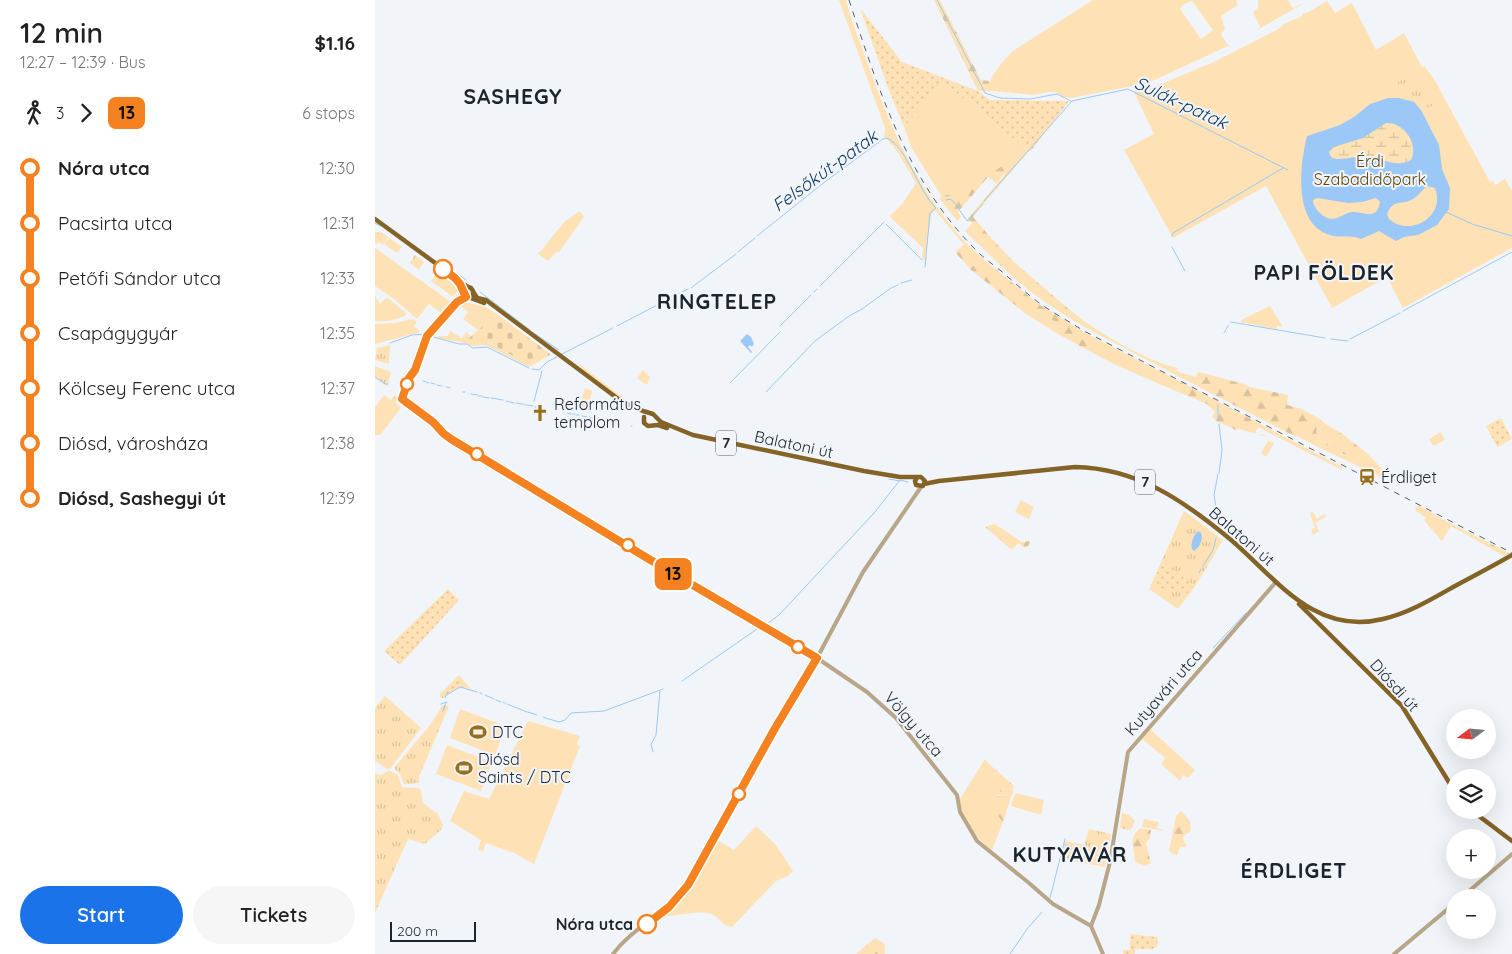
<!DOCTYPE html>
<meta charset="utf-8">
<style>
:root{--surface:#fff;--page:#f6f6f6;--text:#222;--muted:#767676;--accent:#1a73e8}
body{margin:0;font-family:Quicksand,sans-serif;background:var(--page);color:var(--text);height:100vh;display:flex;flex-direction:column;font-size:19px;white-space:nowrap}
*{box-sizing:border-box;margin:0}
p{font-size:16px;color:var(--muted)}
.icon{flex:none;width:28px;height:28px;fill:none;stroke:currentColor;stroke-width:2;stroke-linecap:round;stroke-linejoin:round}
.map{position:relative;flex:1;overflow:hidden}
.details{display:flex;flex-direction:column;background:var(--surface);width:375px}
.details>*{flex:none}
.badge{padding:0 10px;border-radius:8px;font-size:18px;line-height:32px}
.needle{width:32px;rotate:254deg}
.buttons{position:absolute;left:1071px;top:709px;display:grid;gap:10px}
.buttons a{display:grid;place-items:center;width:50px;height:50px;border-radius:50%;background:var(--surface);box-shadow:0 5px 20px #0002;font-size:25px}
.scale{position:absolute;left:15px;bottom:12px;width:86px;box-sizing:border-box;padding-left:5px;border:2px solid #1c242d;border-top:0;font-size:14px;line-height:18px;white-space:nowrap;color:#1c242d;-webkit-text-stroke:4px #f1f5fa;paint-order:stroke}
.map>.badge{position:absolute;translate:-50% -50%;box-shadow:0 0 0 2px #fff}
.legs{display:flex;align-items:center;gap:8px;height:55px;padding:0 20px;font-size:16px}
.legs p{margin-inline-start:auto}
.overview{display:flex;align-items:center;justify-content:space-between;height:85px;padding:0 20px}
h1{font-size:28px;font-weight:600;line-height:38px}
.cta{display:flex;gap:10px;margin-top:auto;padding:10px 20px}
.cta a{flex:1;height:58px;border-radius:30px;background:var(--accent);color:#fff;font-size:20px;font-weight:600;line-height:58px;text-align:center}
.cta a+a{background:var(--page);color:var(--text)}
ul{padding:0 20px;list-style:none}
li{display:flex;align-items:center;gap:18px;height:55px;font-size:19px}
li i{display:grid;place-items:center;width:8px;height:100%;margin:0 6px;background:currentColor}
li i::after{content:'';width:12px;height:12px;margin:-6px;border:4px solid;border-radius:50%;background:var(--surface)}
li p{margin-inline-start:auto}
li:first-child i{background:linear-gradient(#0000 50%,currentColor 0)}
li:last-child i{background:linear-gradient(currentColor 50%,#0000 0)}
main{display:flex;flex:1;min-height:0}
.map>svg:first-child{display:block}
.grass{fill:#fee2b5;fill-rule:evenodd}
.forest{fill:url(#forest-firs)}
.wetland{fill:url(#wetland-marsh)}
.cemetery{fill:url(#cemetery-stones)}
.park{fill:url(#park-tufts)}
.garden{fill:url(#garden-dots)}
.water{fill:#9bc8f6;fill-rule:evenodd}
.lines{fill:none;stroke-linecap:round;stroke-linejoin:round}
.stream{stroke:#9bc8f6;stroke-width:1}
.minor{stroke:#b8a688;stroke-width:4}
.major{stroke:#846327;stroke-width:4.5}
.rail{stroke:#596067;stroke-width:1;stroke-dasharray:6 6;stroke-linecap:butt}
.line-1-casing{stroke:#fff;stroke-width:11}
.line-1{stroke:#f58220;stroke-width:8}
.stop-1-dot{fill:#fff;stroke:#f58220;stroke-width:2.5}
.labels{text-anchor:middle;stroke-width:4;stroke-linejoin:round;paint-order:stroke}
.shield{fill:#f1f5fa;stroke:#5c636a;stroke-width:1}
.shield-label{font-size:15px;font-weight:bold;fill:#1c242d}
.park-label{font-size:16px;fill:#63460d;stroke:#f1f5fa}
.poi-label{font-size:16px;fill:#1c242d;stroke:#f1f5fa;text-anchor:start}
.street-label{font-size:16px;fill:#1c242d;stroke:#f1f5fa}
.stop-label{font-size:16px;font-weight:bold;fill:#1c242d;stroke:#f1f5fa;text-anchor:end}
.water-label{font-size:18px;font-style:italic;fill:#0d375c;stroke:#f1f5fa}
.district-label{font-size:21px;font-weight:bold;letter-spacing:1px;fill:#1c242d;stroke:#f1f5fa}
</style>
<main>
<section class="details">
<div class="overview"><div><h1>12 min</h1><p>12:27 – 12:39 · Bus</p></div><b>$1.16</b></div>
<div class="legs"><svg class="icon" aria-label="walk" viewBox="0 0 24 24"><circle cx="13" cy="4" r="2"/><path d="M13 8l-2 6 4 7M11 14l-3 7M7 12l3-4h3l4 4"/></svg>3<svg class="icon" aria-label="forward" viewBox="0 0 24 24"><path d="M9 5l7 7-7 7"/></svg><b class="badge" style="background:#f58220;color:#111">13</b><p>6 stops</p></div>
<ul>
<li><i style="color:#f58220"></i><b>Nóra utca</b><p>12:30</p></li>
<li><i style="color:#f58220"></i><span>Pacsirta utca</span><p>12:31</p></li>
<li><i style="color:#f58220"></i><span>Petőfi Sándor utca</span><p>12:33</p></li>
<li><i style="color:#f58220"></i><span>Csapágygyár</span><p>12:35</p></li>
<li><i style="color:#f58220"></i><span>Kölcsey Ferenc utca</span><p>12:37</p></li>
<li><i style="color:#f58220"></i><span>Diósd, városháza</span><p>12:38</p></li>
<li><i style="color:#f58220"></i><b>Diósd, Sashegyi út</b><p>12:39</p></li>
</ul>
<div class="cta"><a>Start</a><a>Tickets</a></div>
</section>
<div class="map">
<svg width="1137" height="954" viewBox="0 0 1137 954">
<defs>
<pattern id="forest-firs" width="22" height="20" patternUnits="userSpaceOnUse" patternTransform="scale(1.25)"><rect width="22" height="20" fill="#fee2b5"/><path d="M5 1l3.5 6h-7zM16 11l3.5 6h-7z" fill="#d9c29c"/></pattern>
<pattern id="wetland-marsh" width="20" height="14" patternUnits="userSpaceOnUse" patternTransform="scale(1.25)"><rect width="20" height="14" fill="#fee2b5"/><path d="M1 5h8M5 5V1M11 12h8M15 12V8" fill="none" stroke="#d9c29c"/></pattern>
<pattern id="cemetery-stones" width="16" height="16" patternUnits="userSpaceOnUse" patternTransform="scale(1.25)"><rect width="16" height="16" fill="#fee2b5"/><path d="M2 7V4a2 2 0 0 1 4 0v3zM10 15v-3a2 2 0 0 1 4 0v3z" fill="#d9c29c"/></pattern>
<pattern id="park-tufts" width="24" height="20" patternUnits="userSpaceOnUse" patternTransform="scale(1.25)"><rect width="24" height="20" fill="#fee2b5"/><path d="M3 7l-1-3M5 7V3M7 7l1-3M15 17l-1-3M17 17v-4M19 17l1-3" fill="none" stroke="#d9c29c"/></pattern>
<pattern id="garden-dots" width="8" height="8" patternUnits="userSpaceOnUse" patternTransform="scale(1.25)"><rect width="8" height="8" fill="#fee2b5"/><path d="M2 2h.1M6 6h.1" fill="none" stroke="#d9c29c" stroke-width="1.8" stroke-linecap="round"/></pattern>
</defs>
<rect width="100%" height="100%" fill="#f1f5fa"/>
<!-- grass -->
<path class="grass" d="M464,0H471C476,21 485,41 492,62C517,131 541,188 591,243L589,245L560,210L556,215L550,260L547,259L548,248L516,218L515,216L528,203L541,183L522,151L509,136L510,128Z
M718,0H861L863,5L846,16L850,29L846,34L852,44L855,45L773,83L696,98L687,97L681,92H673L660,95L618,91L619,87L613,88C616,74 628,61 638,51ZM817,1L838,30L826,39L805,9L809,4Z
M883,0H913L918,8L933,1L880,31L885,27L878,12L883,8Z
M952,1L960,13L977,3L1001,50L1029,33L1047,67L1049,66L1059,79L1115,182L1118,181L1120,185L1130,179L1137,191V248L1028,308L1012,277L957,308L891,186L798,238L749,150L779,134L759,92L763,91L767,92L841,61L905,28L907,25L927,16V14L932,13Z
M568,82L654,151L606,207L604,205L629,176V166L616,173L585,198L577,194L567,197L536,147L529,127Z
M205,211L209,217L184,252H181L173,261L163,254L190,221Z
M600,228L614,240L617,239L621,243L612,252L599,240L602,237L597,233Z
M14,238L27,247L22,253L9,244Z
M595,247L607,258L595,269L591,264L594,261L591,253Z
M0,248L76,302V304L68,314L54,304L42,319L19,299L0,286Z
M63,272L84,288L78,297L56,281Z
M0,296L5,304L11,298L14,299L31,313L30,316L14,321H0Z
M86,301L111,307L122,314L103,330L88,319L93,312L83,304Z
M895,306L908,327L902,326L901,329L866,322V320Z
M663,309L680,322L683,334L651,314Z
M696,311C720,331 773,362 803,368L801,371L821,377L823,372L828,373L822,386L711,328L693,317Z
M37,319L42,322L39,326L45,332L0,344V324L20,323Z
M75,331L87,338L91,332L96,336L93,339L96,341L113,342L156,366L154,367L111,345L97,346C91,342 71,340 63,338L64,336H73Z
M716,336L806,382L803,392L743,366L712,350L716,344Z
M203,363L256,404L246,399L207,369Z
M268,370L275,377L272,385L262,378Z
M210,388L217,391L213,408L205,406Z
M9,395L16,400L19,395L24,399L21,403L18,401L26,408L5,435H0V407Z
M867,419L876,422L878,420L967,467V470L883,427L880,433L886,436L888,434L892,437L861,428Z
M945,419L949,423L944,430L950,435L962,439L966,454L973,456L979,461L993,454L1012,474L1008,478L943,447L952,445V443L945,441C940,432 940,427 945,419Z
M1066,432L1070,440L1058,446L1054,439Z
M893,441L899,443L891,457L886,453Z
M646,500L659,507L654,519L640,512Z
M1045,506L1069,520L1057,530L1049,520L1051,518L1040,510L1041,507Z
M938,512L942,519L949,514L951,517L940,523L944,531L938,535L936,530L940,528L935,513Z
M85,709L131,726L120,755L75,738Z
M153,721L205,736L202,744L205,746L159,864L139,853L111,843L108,851L103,850L106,840L75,821L89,791L114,799Z
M775,729L820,770L813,778L808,775L805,781L786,764L790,758L766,738Z
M72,745L117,762L106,791L61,774Z
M610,759L613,763L608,769L619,772L622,777L629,778L635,787L638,785L639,788L633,790L626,788L632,796L622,795L619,797L621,802L619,810L628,822L617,850C604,841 582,817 585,799Z
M640,793L669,800L666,815L636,806Z
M769,819L784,822L782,828L790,831L767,827Z
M381,826L400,844L418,871L413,876L401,881L357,927C347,926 345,918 337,914C327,910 305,915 294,916L288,914L306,899L340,839L359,850Z"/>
<!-- forest -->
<path class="forest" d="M559,0H565L606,80L614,81V87H619L618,91H603Z
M629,165L631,170L622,184L613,177L583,212L586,217L582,221L564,198L577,193L585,198L616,173Z
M604,205L606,207L598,217L617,239L614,241L600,228L597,232L601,233L602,237L599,240L590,231L597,224L595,220L594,222L592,220L593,218Z
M591,243L595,247L591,253L594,261L591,264L580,252Z
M621,243L640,263L696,311L693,317C663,299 636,277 612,252Z
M607,258L665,305L716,336V344L712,350L683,334L680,322L663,309L651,314L595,269Z
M828,373L869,384L875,387L913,395L912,405L927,409L945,419C940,427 940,432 945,441L952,443L953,445L943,447L922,436L921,437L822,386Z
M806,382L878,420L876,423L867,420L861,430L841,421L837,416L840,412L832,404L803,392Z
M949,423L966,433L993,454L979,461L973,456L959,450L958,447L961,439L950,435L944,430Z
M1069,520L1134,553L1129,556L1076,526L1067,541L1057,530Z
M620,524L647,542L655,541L654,545L650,548L643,543L637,550L610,527Z
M613,763L638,785L634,787L629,778H623L619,772L609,773L608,769Z
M626,788L633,790L639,789L628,822L620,812L618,807L621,802L619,796H632L631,794L625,791Z
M806,811C812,817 818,823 815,832L808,836V840L811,844V847H805L802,855L798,854L794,851L801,816Z
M747,813L754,815L759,820L758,827L755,830L745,828Z
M766,828L776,830L775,838L771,843L776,863L770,866L760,862C759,850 753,835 766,828Z
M500,938L510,944V954H481Z"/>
<!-- wetland -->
<path class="wetland" d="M1011,123C1029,122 1044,144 1036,160C1020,169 1007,157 990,156C980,156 963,162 956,157L954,152L959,147L988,138Z"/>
<!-- cemetery -->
<path class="cemetery" d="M122,314L174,353L175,355L156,366L113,342H96L93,339Z"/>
<!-- park -->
<path class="park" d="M1031,78C1057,78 1071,108 1050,108L1039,96L1023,88V82Z
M0,232L7,233L13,237L8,245L3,242L2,244L0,243Z
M40,255L49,262L44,270L35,263Z
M15,345L14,364L0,360L2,348Z
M0,366L16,372L12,386L0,377Z
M809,511L848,540L821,585L803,609L774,589Z
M10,696L46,728L16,768L12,769L0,761V708Z
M68,705L74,706L44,777V783L29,784L25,774L19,768L55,725Z
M14,770L23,775L27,787L44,788L46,790L48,803L63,814L68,825L66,830L50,844L33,839L0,913V774L7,775Z
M714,829L736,834L730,867L685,859L690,841L709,845Z"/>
<!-- garden -->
<path class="garden" d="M485,8L527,62L603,91L615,100L694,101L656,151H654L568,82L529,127L512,85Z
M1126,418L1137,439L1122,447L1111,426Z
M787,562L819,585L813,593L797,592L784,588L786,583L779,580Z
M73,589L84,600L25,665L9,651Z
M84,675L97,690C82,684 80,690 68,698L65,697V694Z
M755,934L783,937L782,947L777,949H760V954H748V950H755Z"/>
<!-- water -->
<path class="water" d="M1013,98H1024L1039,102L1046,110L1064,145L1067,169L1075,188L1074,209L1062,225L1043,235L1029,237L1021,241L1004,231L986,239C975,234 963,239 952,234C918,221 925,164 932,136L965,125L979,117L995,104ZM1011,123C1029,122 1044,144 1036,160C1020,169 1006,157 990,156C980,156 963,162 956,157L954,152L959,147L988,138ZM1052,186L1060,188C1071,216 1036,238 1014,219L1012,214C1018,199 1026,205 1036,200C1042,198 1047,190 1052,186ZM942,198L973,203L987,202L1001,198L1005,202C1002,222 988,211 977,212C971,213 967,216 962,218C951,222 941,211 938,202V200Z
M372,334L376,337L379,344L377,347L375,345L373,347L377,352L376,353L365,341Z
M823,531L826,533C829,538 824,549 819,551L817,549C815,545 819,534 823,531Z"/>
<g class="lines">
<!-- stream -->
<path class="stream" d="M562,0L610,93L625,98L655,99L682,94L696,101
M571,200L575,199L579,202L592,221L608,204
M609,201L697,101L753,89L913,170
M1071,212L1097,224L1137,236
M0,223L5,226
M511,224L547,260
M382,236L451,181L508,139L512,138C533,148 543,191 561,208L555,213L550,267
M797,236L798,233L908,168
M797,247L810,271
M363,252L380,238
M80,273H82L91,280
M526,283L537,280
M445,286L509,222
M316,288L361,254
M105,292L155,330
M439,292L442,289
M1028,311L1137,252
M856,322L950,338
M242,326L313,289
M405,326L436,295
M157,332L184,350
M849,333L853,326
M55,336L84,344H92L98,348L112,347L154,368
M956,339L973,341
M975,339L1025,313
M15,343L37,335L50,334
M187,354L238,328
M157,369L164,370L172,362L182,357
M0,377L10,384H13
M48,381L54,383
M56,383L60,384
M355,383L405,332
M62,385L67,386
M71,387L75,388
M88,392H90
M391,392L440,341L474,316L487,309L516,288L523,285
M96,394L103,395
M104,396H107
M108,397L114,398
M116,398L128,400
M131,401L139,403
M159,401L167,371
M141,403L147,404
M148,404H149
M150,405H151
M152,405L158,406
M160,407H161
M192,413L196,414
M197,414H198
M199,414H200
M201,415H204
M207,416L212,417
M57,417L59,419
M214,417L217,418
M220,418L222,419
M223,419H224
M61,420L69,426
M226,420L232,421
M843,420V405
M235,421L238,422
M239,422L241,423
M242,423H244
M57,425L65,433
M256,426H257
M844,473L847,450L844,424
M514,479L525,481
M842,514L839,495L843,474
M834,520L839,517
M828,566L838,550L841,538
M824,573L826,569
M392,624L404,615L500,512L525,480L533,482
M838,648L871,613
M307,681L382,629
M105,693L107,694
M110,695L119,699
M71,698L70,696L85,687L102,692
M121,700L126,702
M128,702L130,703
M66,704L72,702
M132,704L152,712
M68,711L71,703
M153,712L162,715
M168,717L173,719
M174,719L184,722L190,720L196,713L229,711L288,689
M278,752L276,744L281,735L285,691
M690,845L696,846
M675,898L690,839
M635,954L652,929L667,912"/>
<!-- minor -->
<path class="minor" d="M88,292L51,337L40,370L34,378L27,399L58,422L69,434L76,439L211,520L287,567L442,658L492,692L521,718L582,795L585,812L602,841L654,883L678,904L716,926L728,954
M1086,898L1137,854
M716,926L724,905L735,862L753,752L901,582
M238,954C259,926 292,914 313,885L399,730L442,658L488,572L546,487
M1019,954L1080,903"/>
<!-- major -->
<path class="major" d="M0,219L93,287
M99,293L102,298L111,300L246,401L268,411L278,414L286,422L318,435L489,471L525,477H546L550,481L548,486L541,485L540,481L542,478
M94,298L98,295V291L96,288L93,287L89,291L90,296L109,303
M269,417V423L273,426L283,425L292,428
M549,484L564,481L700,467C762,468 809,501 855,539C901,578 939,636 1008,619C1034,613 1057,599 1080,586C1099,576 1118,566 1137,555
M924,604L1027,706L1080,792
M1096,810L1137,841"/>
<!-- rail -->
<path class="rail" d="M474,0C503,88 531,178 597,246C606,256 616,263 626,271C639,282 653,295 667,305C680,314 695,322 709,331L1137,553"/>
</g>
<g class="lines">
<!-- line-1 casing -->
<g class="line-1-casing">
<path id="line-1" d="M68,269L80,278L85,284L91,297L82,302L52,336L40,370L34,378L27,399L58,422L69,434L76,439L287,567L442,658L399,730L313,885L294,907L272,924"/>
</g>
<!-- line-1 -->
<use href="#line-1" class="line-1"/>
</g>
<!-- icons -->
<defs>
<g id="church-bare" transform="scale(1.35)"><path d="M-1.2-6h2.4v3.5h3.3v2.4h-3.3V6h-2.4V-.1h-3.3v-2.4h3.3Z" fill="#996f1c" stroke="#f1f5fa" stroke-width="2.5" paint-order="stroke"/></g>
<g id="station-bare" transform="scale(1.35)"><path d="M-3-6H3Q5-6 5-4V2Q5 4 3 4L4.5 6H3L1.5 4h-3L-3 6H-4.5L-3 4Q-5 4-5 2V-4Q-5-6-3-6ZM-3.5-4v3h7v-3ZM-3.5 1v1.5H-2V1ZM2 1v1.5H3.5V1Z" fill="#996f1c" stroke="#f1f5fa" stroke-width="2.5" paint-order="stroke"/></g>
<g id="stadium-bare" transform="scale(1.35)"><path d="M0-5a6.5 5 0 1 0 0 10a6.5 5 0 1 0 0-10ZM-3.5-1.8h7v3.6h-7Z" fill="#996f1c" stroke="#f1f5fa" stroke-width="2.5" paint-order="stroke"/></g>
</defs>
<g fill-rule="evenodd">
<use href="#church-bare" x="165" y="413"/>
<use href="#station-bare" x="992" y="477"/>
<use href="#stadium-bare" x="103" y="732"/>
<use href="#stadium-bare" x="89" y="768"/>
</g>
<!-- markers -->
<g class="stop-1-dot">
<circle cx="68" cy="269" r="9"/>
<circle cx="32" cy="384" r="6"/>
<circle cx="102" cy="454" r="6"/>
<circle cx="253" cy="545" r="6"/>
<circle cx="423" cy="647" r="6"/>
<circle cx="364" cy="794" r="6"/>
<circle cx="272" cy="924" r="9"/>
</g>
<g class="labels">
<!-- shield labels -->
<g class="shield">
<rect x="341" y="430.5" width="20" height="25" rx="4"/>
<rect x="760" y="469.5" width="20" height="25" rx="4"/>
</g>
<g class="shield-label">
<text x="351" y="448">7</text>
<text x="770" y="487">7</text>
</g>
<!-- park labels -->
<g class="park-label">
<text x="995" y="167">Érdi<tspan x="995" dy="18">Szabadidőpark</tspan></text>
</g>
<!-- poi labels -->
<g class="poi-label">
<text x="179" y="410">Református<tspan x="179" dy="18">templom</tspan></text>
<text x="1006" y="483">Érdliget</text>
<text x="117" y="738">DTC</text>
<text x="103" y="765">Diósd<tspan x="103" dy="18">Saints / DTC</tspan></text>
</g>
<!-- street labels -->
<g class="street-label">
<text transform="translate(419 444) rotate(12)" y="6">Balatoni út</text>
<text transform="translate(867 536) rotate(41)" y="6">Balatoni út</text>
<text transform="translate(1020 685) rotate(48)" y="6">Diósdi út</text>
<text transform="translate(788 692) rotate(-49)" y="6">Kutyavári utca</text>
<text transform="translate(539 724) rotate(49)" y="6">Völgy utca</text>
</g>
<!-- stop labels -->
<g class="stop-label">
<text x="258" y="930">Nóra utca</text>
</g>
<!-- water labels -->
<g class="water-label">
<text transform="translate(806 103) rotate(25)" y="6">Sulák-patak</text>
<text transform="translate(450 171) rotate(-36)" y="6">Felsőkút-patak</text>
</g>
<!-- district labels -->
<g class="district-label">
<text x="138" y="104">SASHEGY</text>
<text x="949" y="280">PAPI FÖLDEK</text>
<text x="342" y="309">RINGTELEP</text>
<text x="695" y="862">KUTYAVÁR</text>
<text x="919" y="878">ÉRDLIGET</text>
</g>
</g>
</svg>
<div class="buttons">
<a><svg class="needle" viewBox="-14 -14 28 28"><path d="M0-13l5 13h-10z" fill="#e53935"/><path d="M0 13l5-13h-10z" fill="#767676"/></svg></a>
<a><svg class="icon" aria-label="layers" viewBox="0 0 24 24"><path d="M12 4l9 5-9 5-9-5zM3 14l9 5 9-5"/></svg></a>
<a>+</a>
<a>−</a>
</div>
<div class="scale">200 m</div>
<b class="badge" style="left:298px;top:574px;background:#f58220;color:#111">13</b>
</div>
</main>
